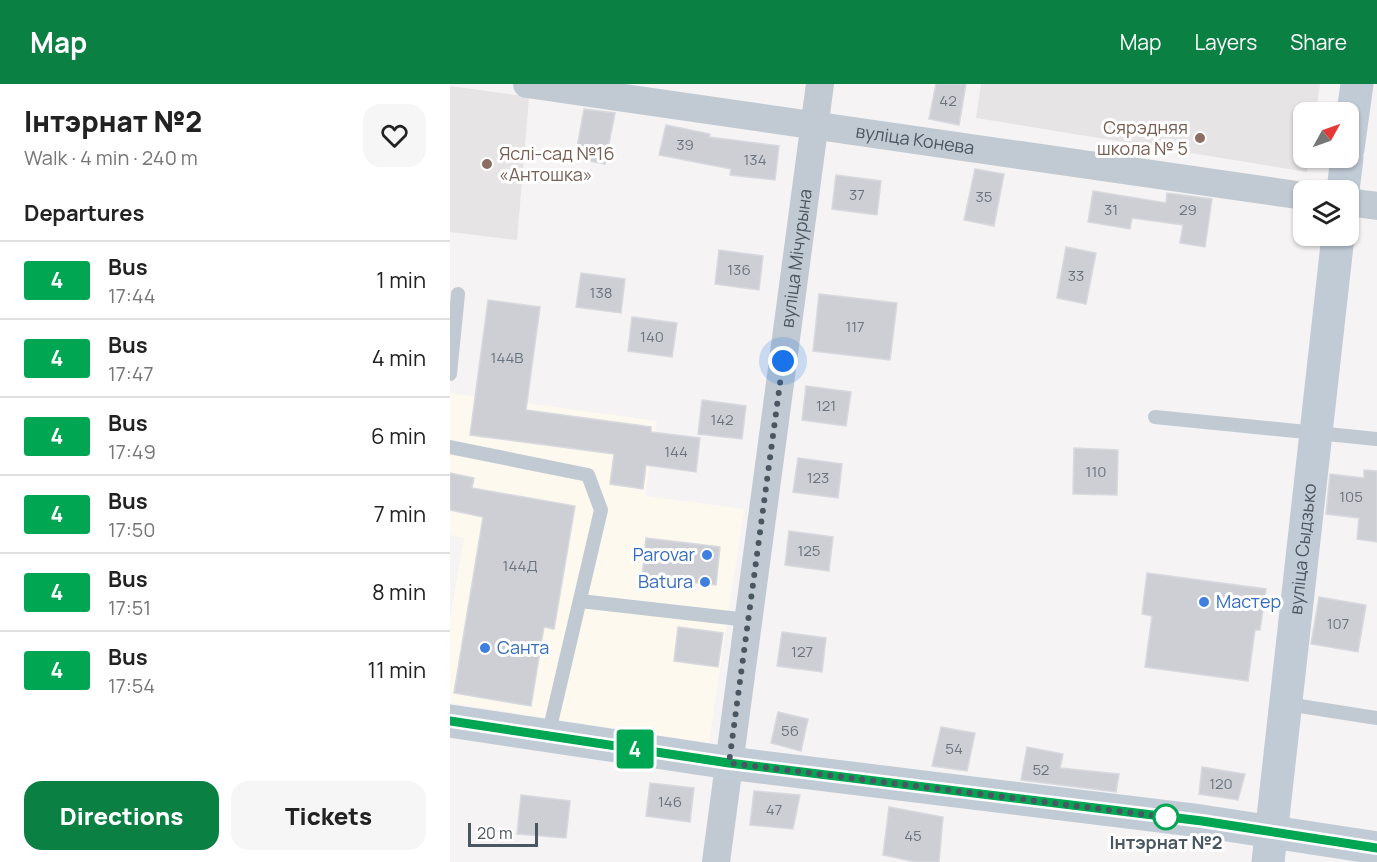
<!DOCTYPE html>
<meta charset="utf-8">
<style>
:root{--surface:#fff;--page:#f6f6f6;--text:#222;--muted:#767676;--line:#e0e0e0;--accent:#0b8043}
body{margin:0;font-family:Manrope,sans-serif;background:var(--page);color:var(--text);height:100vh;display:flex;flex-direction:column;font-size:22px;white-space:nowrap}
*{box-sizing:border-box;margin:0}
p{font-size:20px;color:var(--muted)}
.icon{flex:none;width:33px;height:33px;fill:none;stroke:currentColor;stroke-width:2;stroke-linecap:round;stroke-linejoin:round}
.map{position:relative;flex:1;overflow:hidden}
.panel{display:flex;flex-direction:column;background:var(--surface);width:450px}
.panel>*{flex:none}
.badge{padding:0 12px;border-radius:4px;font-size:21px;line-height:39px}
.needle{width:39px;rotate:50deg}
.fabs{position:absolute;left:843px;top:18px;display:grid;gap:12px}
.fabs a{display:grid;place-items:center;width:66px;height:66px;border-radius:12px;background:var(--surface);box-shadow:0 2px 4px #0004;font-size:30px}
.scale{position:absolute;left:18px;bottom:15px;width:70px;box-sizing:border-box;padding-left:6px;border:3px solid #4a5661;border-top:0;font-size:16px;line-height:21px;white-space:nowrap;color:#4a5661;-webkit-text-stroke:4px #fff;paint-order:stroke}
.you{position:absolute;width:30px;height:30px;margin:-15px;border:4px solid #fff;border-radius:50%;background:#1a73e8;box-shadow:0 0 0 9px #1a73e833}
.map>.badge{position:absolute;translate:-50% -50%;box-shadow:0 0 0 3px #fff}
h2{padding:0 24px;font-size:22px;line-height:54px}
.round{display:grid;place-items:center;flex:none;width:63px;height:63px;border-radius:18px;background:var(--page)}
.overview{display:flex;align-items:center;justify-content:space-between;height:102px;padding:0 24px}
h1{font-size:28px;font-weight:800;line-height:45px}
.action{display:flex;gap:12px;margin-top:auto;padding:12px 24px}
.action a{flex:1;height:69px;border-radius:18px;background:var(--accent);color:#fff;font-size:24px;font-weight:800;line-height:69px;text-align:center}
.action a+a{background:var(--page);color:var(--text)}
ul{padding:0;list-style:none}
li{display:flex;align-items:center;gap:18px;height:78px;padding:0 24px;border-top:2px solid var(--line)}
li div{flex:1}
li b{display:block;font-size:22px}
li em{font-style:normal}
li .badge{min-width:66px;font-weight:700;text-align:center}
header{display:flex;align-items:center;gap:36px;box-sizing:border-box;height:84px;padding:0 30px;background:var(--accent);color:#fff}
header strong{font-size:28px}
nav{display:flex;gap:33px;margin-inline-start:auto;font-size:21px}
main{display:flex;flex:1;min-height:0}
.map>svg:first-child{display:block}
.commercial{fill:#fdf9ef}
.education{fill:#e6e4e5}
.building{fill:#cdcfd5;stroke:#d7d9de;stroke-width:1.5}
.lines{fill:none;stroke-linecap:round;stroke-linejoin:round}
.lane{stroke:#c1cad2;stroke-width:14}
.street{stroke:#c1cad2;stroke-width:28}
.secondary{stroke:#c1cbd6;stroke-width:33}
.line-casing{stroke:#fff;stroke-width:14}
.line{stroke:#00a651;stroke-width:9}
.walk{stroke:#4a5661;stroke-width:6;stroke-dasharray:0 10.8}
.education-dot{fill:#8d6e63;stroke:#fff;stroke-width:2}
.shop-dot{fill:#3f7fe0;stroke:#fff;stroke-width:2}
.stop-dot{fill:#fff;stroke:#00a651;stroke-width:3}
.labels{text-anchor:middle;stroke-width:6;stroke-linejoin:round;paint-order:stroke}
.number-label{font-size:15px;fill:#6b747e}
.education-label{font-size:18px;fill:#785e54;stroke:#fff;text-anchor:end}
.street-label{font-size:18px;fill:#4a5661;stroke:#fff}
.shop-label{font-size:18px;fill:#366cbe;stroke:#fff;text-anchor:end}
.stop-label{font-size:18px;font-weight:bold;fill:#4a5661;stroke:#fff}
</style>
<header>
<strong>Map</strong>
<nav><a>Map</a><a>Layers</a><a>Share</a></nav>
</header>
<main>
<section class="panel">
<div class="overview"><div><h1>Інтэрнат №2</h1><p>Walk · 4 min · 240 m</p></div><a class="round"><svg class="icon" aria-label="heart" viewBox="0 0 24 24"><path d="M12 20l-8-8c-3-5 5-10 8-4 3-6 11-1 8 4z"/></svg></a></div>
<h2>Departures</h2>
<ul>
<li><span class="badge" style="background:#00a651;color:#fff">4</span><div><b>Bus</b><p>17:44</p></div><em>1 min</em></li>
<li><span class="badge" style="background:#00a651;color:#fff">4</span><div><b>Bus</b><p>17:47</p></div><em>4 min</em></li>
<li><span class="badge" style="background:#00a651;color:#fff">4</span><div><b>Bus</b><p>17:49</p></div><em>6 min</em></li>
<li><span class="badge" style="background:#00a651;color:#fff">4</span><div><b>Bus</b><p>17:50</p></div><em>7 min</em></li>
<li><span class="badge" style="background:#00a651;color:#fff">4</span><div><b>Bus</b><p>17:51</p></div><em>8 min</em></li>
<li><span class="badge" style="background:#00a651;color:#fff">4</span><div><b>Bus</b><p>17:54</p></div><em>11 min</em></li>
</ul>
<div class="action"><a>Directions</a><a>Tickets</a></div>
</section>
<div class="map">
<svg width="927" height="778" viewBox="0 0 927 778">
<rect width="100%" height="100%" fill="#f5f3f3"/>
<!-- commercial -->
<path class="commercial" d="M0,309L207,337L195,412L294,425L259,659L0,619V534L14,454L0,451Z"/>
<!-- education -->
<path class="education" d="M531,0H870L866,28H854V74H859L857,88L526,34Z
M0,2L79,13L67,156L0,148Z"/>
<!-- building -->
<path class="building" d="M486,0H516L509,41L479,35Z
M134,25L165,29L155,80L125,74Z
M216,41L260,50L259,53L329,62L325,96L280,91L281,85L209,71Z
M525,85L554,90L544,142L514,136Z
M386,91L431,97L427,131L382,125Z
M643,107L716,119L717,109L762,115L755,163L730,159L733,141L682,134L680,145L638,138Z
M616,163L646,169L636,220L607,214Z
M269,166L313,172L309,206L265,200Z
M131,189L175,195L171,229L126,223Z
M369,210L447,219L440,276L363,267Z
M38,216L90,223L76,326L201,343V348L250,354L246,388L196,381L193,405L160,400L164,370L20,351Z
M182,233L227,239L222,273L178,267Z
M356,302L401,308L396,342L352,336Z
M252,316L296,322L292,355L248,350Z
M624,364L668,366L667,411L623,410Z
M348,374L392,380L388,414L343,408Z
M914,386L927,387V458L907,455L909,434L876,430L880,390L914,394Z
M0,389L24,394L22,404L125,422L104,545L94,543L81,622L4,609L33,433L0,426Z
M339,447L383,453L379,487L335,481Z
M196,454L270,463L266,501L192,493Z
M697,489L816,505L810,546H805L798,597L695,583L702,532L692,530Z
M869,513L916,521L908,568L861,560Z
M228,543L273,549L268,583L224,577Z
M332,548L376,554L372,588L327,582Z
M328,628L358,635L351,667L321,659Z
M491,643L525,649L517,687L482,682Z
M577,663L613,670L610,684L669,690L666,708L571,696Z
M752,683L795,690L788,716L749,710Z
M200,699L244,704L240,738L196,732Z
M304,707L350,711L343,745L300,741Z
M71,711L120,717L116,754L67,750Z
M439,723L493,733L489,778H466L433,771Z"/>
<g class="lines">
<!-- lane -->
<path class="lane" d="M0,290L8,210
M705,333L927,355
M0,363L138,391L151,426L98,652
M130,517L298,536
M837,620L927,634"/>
<!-- street -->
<g class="street">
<path id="s1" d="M77,0L854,112"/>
<path d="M898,118L927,122"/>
<path id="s2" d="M266,778L370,0"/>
</g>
<!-- secondary -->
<g class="secondary">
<path d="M898,65L907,0"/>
<path d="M893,106L897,74"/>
<path d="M0,637L279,679L751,737L927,764"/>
<path id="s3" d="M818,778L888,152"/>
</g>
</g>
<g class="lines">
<!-- line casing -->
<g class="line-casing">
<path id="line" d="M0,637L279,679L752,737L927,764"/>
</g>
<!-- line -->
<use href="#line" class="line"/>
<!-- walk -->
<path class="walk" d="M333,277L279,679L716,733"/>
</g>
<!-- markers -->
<g class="education-dot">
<circle cx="750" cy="54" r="6"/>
<circle cx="37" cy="80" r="6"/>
</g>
<g class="shop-dot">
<circle cx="257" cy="471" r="6"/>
<circle cx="255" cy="498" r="6"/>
<circle cx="754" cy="518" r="6"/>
<circle cx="35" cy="564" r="6"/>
</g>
<circle class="stop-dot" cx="716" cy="733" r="12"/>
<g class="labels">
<!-- number labels -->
<g class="number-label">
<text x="498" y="22">42</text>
<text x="235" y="66">39</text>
<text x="305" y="81">134</text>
<text x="407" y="116">37</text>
<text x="534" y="118">35</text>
<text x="661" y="131">31</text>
<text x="738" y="131">29</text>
<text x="289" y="191">136</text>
<text x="626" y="197">33</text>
<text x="151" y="214">138</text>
<text x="405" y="248">117</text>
<text x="202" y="258">140</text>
<text x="57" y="279">144В</text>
<text x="376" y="327">121</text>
<text x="272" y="341">142</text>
<text x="226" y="373">144</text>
<text x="646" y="393">110</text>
<text x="368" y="399">123</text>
<text x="901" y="418">105</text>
<text x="359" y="472">125</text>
<text x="70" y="487">144Д</text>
<text x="888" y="545">107</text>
<text x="352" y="573">127</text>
<text x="340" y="652">56</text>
<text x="504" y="670">54</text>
<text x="591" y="691">52</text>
<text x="771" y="705">120</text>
<text x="220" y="723">146</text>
<text x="324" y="731">47</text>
<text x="463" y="757">45</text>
</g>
<!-- education labels -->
<g class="education-label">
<text x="738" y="50">Сярэдняя<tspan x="738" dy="21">школа № 5</tspan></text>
<text x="49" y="76" text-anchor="start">Яслі-сад №16<tspan x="49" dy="21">«Антошка»</tspan></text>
</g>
<!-- street labels -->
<g class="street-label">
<text dy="6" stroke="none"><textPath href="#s1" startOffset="392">вуліца Конева</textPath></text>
<text dy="6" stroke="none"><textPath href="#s2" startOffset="609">вуліца Мічурына</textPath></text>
<text dy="6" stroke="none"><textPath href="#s3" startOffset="315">вуліца Сыдзько</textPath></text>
</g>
<!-- shop labels -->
<g class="shop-label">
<text x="245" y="477">Parovar</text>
<text x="243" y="504">Batura</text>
<text x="766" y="524" text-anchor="start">Мастер</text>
<text x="47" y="570" text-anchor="start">Санта</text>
</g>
<!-- stop labels -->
<g class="stop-label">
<text x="716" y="765">Інтэрнат №2</text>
</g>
</g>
</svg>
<div class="fabs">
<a><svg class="needle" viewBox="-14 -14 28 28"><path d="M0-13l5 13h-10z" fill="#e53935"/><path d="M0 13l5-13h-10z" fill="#767676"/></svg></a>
<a><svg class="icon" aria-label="layers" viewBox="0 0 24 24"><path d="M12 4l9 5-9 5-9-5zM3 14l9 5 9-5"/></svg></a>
</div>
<div class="scale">20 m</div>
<div class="you" style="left:333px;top:277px"></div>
<b class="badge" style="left:185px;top:665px;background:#00a651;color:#fff">4</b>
</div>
</main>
